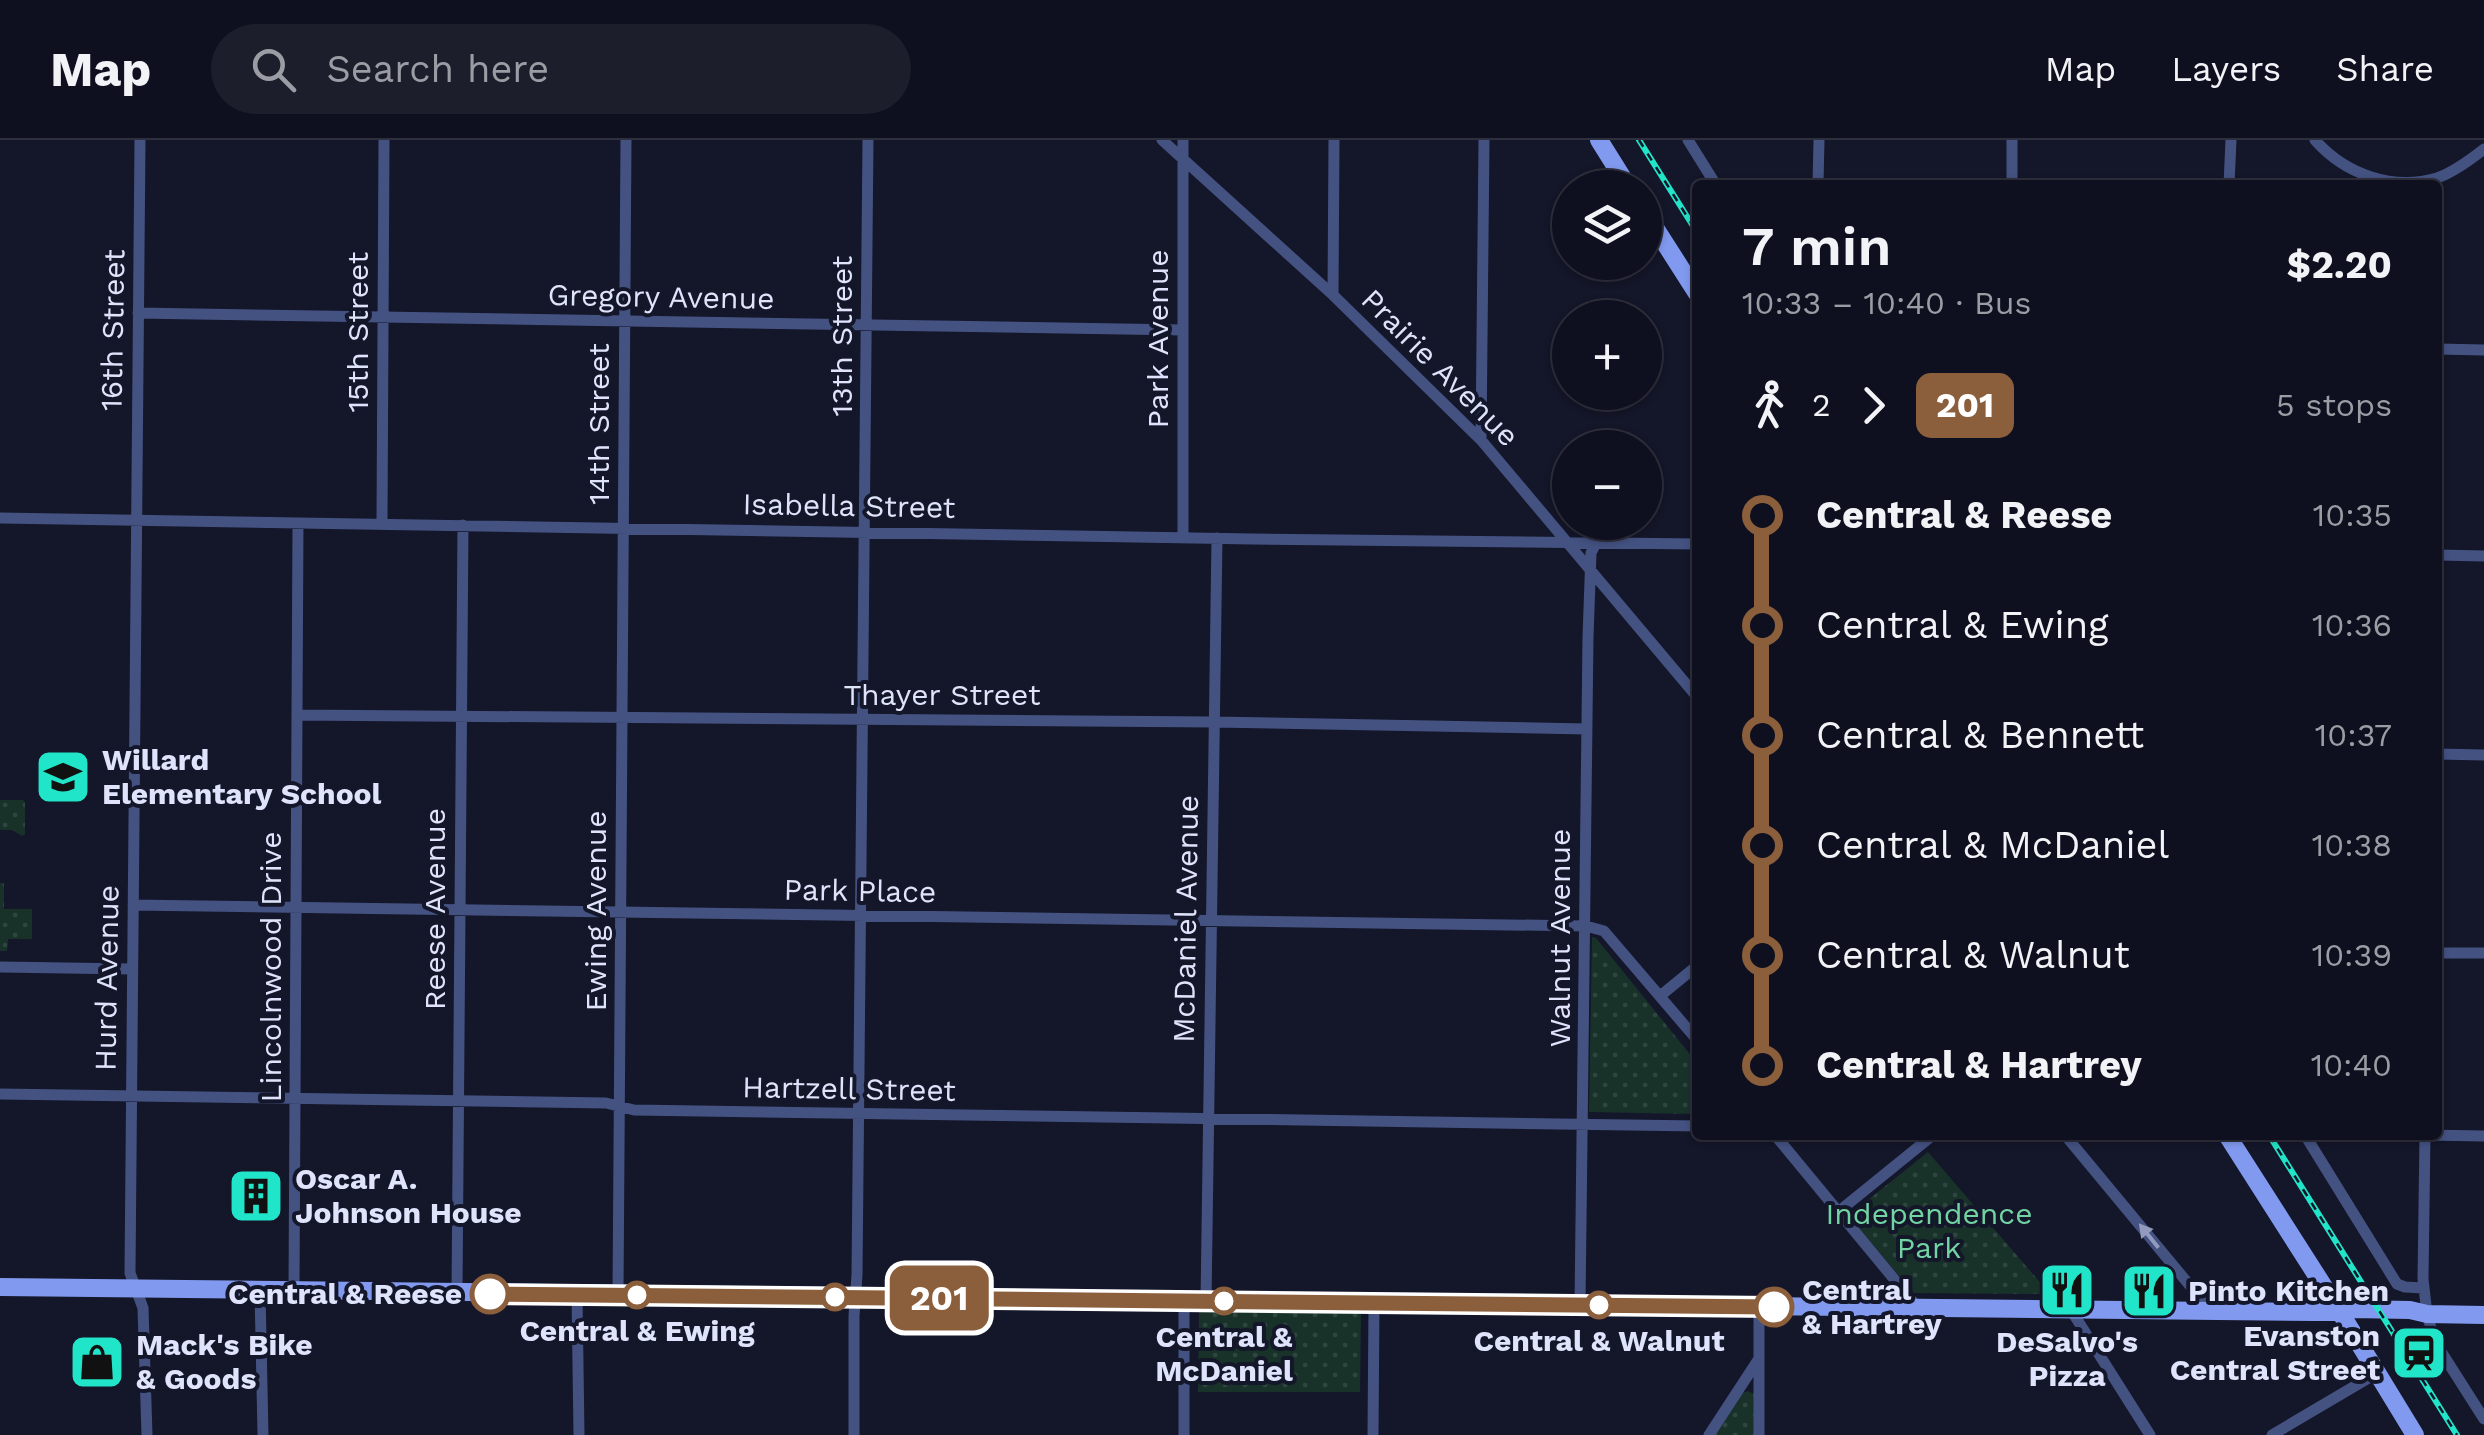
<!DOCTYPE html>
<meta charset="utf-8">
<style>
:root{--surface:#0f101f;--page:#1d1e2c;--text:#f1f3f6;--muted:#9b9da4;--line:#2f303d}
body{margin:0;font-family:"Work Sans",sans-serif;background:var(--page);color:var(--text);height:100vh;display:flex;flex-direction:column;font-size:38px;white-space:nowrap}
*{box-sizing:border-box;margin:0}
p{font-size:32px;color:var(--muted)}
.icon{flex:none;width:55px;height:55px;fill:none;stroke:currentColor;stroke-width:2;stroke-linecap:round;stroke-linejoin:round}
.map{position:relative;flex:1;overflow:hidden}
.side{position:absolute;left:1692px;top:40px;width:750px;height:960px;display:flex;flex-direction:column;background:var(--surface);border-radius:10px;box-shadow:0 2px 8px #0004,0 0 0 2px var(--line)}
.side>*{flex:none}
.badge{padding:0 20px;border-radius:15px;font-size:35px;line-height:65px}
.tools{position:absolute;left:1552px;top:30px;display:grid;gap:20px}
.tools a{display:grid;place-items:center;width:110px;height:110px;border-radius:50%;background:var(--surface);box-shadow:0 2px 8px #0004,0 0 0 2px var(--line);font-size:50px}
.map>.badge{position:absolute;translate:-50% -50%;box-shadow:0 0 0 5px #fff}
.legs{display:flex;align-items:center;gap:15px;height:110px;padding:0 50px;font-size:32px}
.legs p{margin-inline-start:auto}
.headline{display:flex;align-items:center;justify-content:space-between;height:170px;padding:0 50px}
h1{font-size:55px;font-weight:600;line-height:75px}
ul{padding:0 50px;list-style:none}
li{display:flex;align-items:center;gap:35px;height:110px;font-size:38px}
li i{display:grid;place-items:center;width:15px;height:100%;margin:0 12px;background:currentColor}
li i::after{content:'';width:25px;height:25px;margin:-12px;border:8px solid;border-radius:50%;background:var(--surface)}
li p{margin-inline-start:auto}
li:first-child i{background:linear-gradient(#0000 50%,currentColor 0)}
li:last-child i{background:linear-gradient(currentColor 50%,#0000 0)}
header{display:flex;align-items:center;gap:60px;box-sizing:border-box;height:140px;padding:0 50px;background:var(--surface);border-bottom:2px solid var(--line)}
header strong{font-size:48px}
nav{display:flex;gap:55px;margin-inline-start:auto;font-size:35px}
.search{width:700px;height:90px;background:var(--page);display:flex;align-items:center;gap:25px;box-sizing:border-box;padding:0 35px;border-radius:55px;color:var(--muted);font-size:38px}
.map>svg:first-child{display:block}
.park{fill:url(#park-dots)}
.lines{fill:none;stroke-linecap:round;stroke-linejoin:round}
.minor{stroke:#445282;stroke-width:11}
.secondary{stroke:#819af0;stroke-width:18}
.rail-casing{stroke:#21e5c8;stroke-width:6}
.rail{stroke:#141629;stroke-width:2.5;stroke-dasharray:8;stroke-linecap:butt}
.oneway{fill:#929abe}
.line-1-casing{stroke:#fff;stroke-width:22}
.line-1{stroke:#8b5e3c;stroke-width:15}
.stop-1-dot{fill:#fff;stroke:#8b5e3c;stroke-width:5}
.labels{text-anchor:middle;stroke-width:8;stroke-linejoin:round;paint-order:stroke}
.street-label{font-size:30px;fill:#dfe3fb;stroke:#141629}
.poi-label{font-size:30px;font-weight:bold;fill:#dfe3fb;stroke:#141629;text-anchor:start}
.park-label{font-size:30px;fill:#72d4a3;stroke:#141629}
.stop-label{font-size:30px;font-weight:bold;fill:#dfe3fb;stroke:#141629}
</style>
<header>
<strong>Map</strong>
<div class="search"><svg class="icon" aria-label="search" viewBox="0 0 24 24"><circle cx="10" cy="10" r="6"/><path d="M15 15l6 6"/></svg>Search here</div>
<nav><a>Map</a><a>Layers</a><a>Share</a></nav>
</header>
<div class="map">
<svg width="2484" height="1295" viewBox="0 0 2484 1295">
<defs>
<pattern id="park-dots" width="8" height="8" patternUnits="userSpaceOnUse" patternTransform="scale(2.5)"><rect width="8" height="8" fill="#18322a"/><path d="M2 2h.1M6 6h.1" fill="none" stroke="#2e463f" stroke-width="1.8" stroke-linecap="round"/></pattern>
</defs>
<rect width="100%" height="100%" fill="#141629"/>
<!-- park -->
<path class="park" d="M0,660H23L25,662V694L22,696L12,690H0Z
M0,743H4V769H32V799H8L7,811H0Z
M1592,797L1596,798L1697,923V974L1589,972Z
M1928,1012L2050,1154L1914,1153L1848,1076Z
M1199,1170L1361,1173L1360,1252H1198Z
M1748,1251L1754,1254L1756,1295H1715L1742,1253Z"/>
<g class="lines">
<!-- minor -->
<path class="minor" d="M140,0L130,1133L143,1168L147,1295
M1162,0L1333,155L1481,300L1698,558
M1688,0L1716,45
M2012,0V45
M2315,0C2345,34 2392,51 2437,38C2454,32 2470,20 2484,9
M1818,45L1819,0
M2229,45L2231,0
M1333,155L1334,0
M138,173L1183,190
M2438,209L2484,210
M1481,300L1484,0
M0,378L1253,399L1698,404
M382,384L384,0
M1183,397V0
M2438,415L2484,416
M297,575L1214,582L1587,589
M2438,614L2484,615
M133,765L1586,786L1604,791L1698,901
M2438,813H2484
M0,827L132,829
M1660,856L1698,825
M0,954L606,963L634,970L1698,986
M1775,995L1918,1168
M2065,995L2211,1171
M2305,995L2397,1144L2405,1147L2423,1148
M2425,995L2423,1139L2427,1174L2435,1202L2484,1279
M2425,995L2484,996
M1838,1072L1933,995
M260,1151L263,1295
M294,1151L298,383
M457,1153L463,385
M577,1154L579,1295
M618,1155L626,0
M1206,1161L1217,398
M1580,1165L1588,497L1591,413L1596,403
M1759,1166V1295
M2071,1170L2150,1295
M854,1295V1176L857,1135L868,0
M1184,1295V1161
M1373,1295L1374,1162
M1709,1295L1758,1220
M2272,1295L2377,1233"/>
<!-- secondary -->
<path class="secondary" d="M1599,0L1629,48
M1645,72L1698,155
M2227,995L2340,1172L2415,1295
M0,1147L2315,1172H2340L2351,1169L2410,1170L2427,1174L2484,1175"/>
<!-- rail casing -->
<g class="rail-casing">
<path id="rail" d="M1639,0L1698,94
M2269,995L2457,1295"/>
</g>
<!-- rail -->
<use href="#rail" class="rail"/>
</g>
<!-- one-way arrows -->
<defs><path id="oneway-solid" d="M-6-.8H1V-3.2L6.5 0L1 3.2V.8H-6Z" transform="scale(2.5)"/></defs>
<use class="oneway" href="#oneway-solid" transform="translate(2149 1096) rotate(-129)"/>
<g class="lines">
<!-- line-1 casing -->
<g class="line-1-casing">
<path id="line-1" d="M490,1154L1774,1167"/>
</g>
<!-- line-1 -->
<use href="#line-1" class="line-1"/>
</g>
<!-- icons -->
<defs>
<g id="school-square" transform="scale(2.875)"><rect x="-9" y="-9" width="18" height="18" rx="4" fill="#21e5c8" stroke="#141629"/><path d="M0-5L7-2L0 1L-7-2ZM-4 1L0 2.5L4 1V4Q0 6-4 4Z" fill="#111"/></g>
<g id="building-square" transform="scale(2.875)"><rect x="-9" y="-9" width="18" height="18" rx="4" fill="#21e5c8" stroke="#141629"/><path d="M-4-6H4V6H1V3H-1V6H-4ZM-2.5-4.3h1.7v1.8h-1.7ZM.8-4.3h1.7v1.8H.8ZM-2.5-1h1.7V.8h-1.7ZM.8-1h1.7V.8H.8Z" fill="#111"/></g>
<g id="restaurant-square" transform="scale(2.875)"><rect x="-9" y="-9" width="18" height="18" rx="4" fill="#21e5c8" stroke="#141629"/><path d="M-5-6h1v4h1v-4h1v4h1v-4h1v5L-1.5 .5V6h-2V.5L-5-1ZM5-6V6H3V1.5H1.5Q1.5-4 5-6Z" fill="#111"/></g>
<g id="station-square" transform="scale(2.875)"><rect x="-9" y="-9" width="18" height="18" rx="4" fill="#21e5c8" stroke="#141629"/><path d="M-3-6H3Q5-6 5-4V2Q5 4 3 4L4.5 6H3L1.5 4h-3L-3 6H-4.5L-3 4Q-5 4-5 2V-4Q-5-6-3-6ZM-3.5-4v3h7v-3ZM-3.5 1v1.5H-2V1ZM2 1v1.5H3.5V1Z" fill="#111"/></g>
<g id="shop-square" transform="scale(2.875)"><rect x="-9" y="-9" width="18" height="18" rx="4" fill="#21e5c8" stroke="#141629"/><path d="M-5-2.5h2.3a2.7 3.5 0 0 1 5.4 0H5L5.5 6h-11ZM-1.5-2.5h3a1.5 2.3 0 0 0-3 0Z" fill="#111"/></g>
</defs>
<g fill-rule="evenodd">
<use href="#school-square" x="63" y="637"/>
<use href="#building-square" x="256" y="1056"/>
<use href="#restaurant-square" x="2067" y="1150"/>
<use href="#restaurant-square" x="2149" y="1151"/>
<use href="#station-square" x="2419" y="1213"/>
<use href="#shop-square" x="97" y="1222"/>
</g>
<!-- markers -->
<g class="stop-1-dot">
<circle cx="490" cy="1154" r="18"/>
<circle cx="637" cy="1155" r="12"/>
<circle cx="835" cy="1157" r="12"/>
<circle cx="1224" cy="1161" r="12"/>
<circle cx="1599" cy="1165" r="12"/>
<circle cx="1774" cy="1167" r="18"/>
</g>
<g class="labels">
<!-- street labels -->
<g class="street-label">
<text transform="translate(661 157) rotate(1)" y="10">Gregory Avenue</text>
<text transform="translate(113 190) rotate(-89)" y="10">16th Street</text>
<text transform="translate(358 192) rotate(-90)" y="10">15th Street</text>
<text transform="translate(842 196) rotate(-90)" y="10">13th Street</text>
<text transform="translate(1158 199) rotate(-90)" y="10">Park Avenue</text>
<text transform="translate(1440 228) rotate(45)" y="10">Prairie Avenue</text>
<text transform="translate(599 284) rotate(-90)" y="10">14th Street</text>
<text transform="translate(849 366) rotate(1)" y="10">Isabella Street</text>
<text x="942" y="565">Thayer Street</text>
<text transform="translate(860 751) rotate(1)" y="10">Park Place</text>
<text transform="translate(435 769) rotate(-90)" y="10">Reese Avenue</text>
<text transform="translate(596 771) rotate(-90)" y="10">Ewing Avenue</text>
<text transform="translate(1186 779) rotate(-89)" y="10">McDaniel Avenue</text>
<text transform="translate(1560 798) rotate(-90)" y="10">Walnut Avenue</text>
<text transform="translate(271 827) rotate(-90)" y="10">Lincolnwood Drive</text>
<text transform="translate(107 838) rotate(-89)" y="10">Hurd Avenue</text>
<text transform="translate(849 949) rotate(1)" y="10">Hartzell Street</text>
</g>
<!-- poi labels -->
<g class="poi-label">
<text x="102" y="630">Willard<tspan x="102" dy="34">Elementary School</tspan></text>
<text x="295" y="1049">Oscar A.<tspan x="295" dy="34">Johnson House</tspan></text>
<text x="2188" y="1161">Pinto Kitchen</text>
<text x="2380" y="1206" text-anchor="end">Evanston<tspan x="2380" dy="34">Central Street</tspan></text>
<text x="2067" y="1212" text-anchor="middle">DeSalvo's<tspan x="2067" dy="34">Pizza</tspan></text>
<text x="136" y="1215">Mack's Bike<tspan x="136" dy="34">&amp; Goods</tspan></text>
</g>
<!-- park labels -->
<g class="park-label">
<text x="1929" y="1084">Independence<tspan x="1929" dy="34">Park</tspan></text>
</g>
<!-- stop labels -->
<g class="stop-label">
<text x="1802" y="1160" text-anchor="start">Central<tspan x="1802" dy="34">&amp; Hartrey</tspan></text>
<text x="462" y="1164" text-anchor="end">Central &amp; Reese</text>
<text x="637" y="1201">Central &amp; Ewing</text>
<text x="1224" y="1207">Central &amp;<tspan x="1224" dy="34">McDaniel</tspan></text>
<text x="1599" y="1211">Central &amp; Walnut</text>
</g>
</g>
</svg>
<div class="tools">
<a><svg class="icon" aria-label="layers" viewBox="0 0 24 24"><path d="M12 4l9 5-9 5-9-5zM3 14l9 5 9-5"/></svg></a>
<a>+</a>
<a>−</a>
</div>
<b class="badge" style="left:939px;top:1158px;background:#8b5e3c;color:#fff">201</b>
<section class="side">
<div class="headline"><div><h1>7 min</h1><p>10:33 – 10:40 · Bus</p></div><b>$2.20</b></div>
<div class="legs"><svg class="icon" aria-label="walk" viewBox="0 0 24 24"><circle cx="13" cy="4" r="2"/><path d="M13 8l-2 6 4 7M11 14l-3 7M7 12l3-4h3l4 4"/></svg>2<svg class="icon" aria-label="forward" viewBox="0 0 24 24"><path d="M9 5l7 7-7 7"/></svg><b class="badge" style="background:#8b5e3c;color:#fff">201</b><p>5 stops</p></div>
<ul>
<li><i style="color:#8b5e3c"></i><b>Central &amp; Reese</b><p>10:35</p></li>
<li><i style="color:#8b5e3c"></i><span>Central &amp; Ewing</span><p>10:36</p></li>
<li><i style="color:#8b5e3c"></i><span>Central &amp; Bennett</span><p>10:37</p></li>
<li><i style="color:#8b5e3c"></i><span>Central &amp; McDaniel</span><p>10:38</p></li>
<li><i style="color:#8b5e3c"></i><span>Central &amp; Walnut</span><p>10:39</p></li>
<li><i style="color:#8b5e3c"></i><b>Central &amp; Hartrey</b><p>10:40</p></li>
</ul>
</section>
</div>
